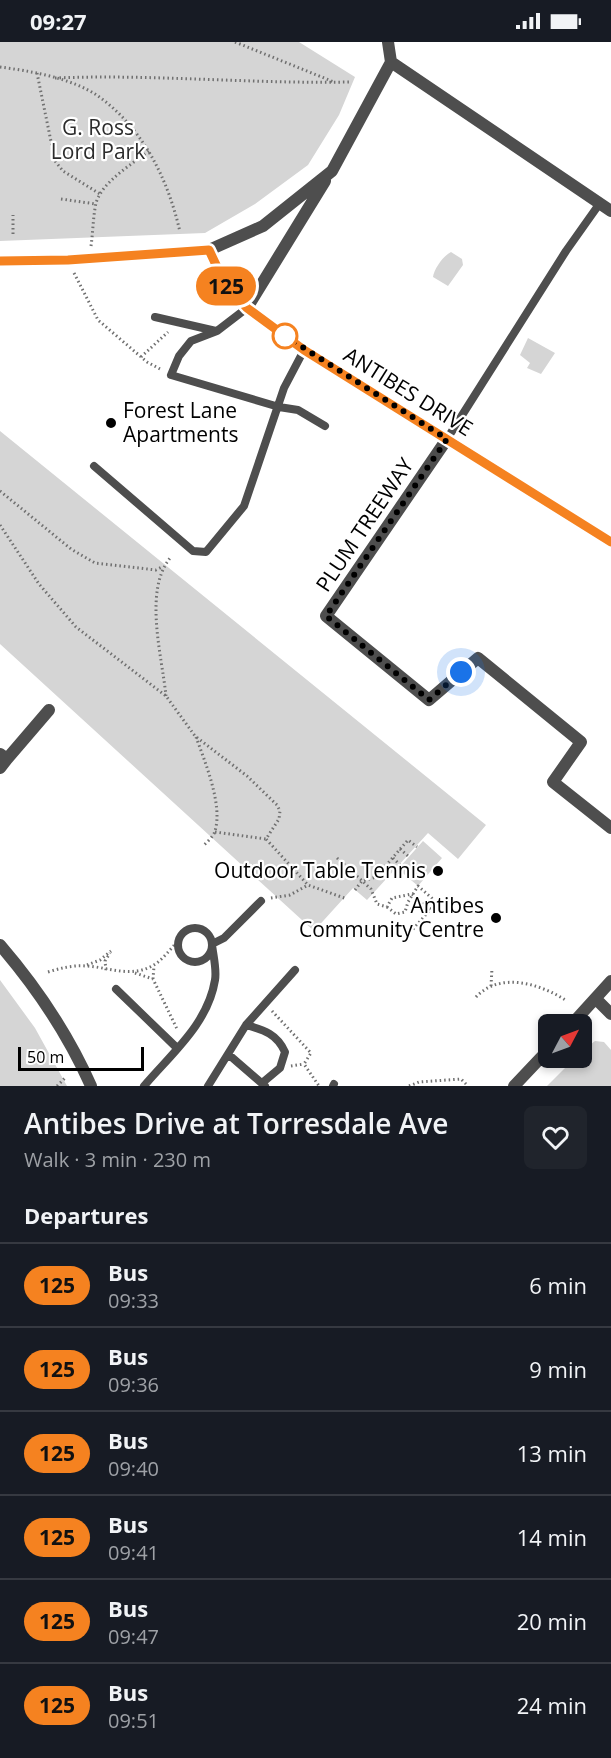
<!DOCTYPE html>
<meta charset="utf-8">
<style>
:root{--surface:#171b24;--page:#20242c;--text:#f1f3f6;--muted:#9ea1a6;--line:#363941}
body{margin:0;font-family:"Open Sans",sans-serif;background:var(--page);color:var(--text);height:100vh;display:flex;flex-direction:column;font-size:22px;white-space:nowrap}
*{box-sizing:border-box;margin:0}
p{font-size:20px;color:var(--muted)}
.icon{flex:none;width:33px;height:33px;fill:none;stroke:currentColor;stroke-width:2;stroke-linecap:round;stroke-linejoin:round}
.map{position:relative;height:1044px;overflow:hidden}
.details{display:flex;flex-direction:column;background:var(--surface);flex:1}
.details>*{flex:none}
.badge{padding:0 12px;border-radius:20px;font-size:21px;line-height:39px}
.needle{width:39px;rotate:49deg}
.fabs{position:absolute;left:538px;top:972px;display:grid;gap:12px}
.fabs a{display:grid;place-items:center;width:54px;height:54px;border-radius:9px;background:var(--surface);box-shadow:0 3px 9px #0003;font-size:30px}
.scale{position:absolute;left:18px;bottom:15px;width:126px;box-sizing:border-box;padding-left:6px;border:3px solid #000;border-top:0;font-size:16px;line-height:21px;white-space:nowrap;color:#000;-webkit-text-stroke:4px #fff;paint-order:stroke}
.you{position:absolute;width:30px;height:30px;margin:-15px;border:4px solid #fff;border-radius:50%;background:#1a73e8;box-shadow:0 0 0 9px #1a73e833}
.map>.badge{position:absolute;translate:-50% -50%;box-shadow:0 0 0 3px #fff}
h2{padding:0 24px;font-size:22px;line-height:54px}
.round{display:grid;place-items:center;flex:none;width:63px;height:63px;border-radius:9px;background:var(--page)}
.headline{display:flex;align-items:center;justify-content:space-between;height:102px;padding:0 24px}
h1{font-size:28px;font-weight:600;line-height:45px}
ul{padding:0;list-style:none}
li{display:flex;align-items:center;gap:18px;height:84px;padding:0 24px;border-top:2px solid var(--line)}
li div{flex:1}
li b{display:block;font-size:22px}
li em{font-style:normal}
li .badge{min-width:66px;font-weight:700;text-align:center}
.status{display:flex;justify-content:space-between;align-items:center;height:42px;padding:0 30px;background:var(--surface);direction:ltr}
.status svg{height:16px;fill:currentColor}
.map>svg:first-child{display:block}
.green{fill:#d5d5d5}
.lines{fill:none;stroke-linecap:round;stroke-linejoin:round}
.path{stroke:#707070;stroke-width:3;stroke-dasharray:1.5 3;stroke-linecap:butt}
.service{stroke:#4e4e4e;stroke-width:8}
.minor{stroke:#4e4e4e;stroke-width:12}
.line-casing{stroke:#fff;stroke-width:14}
.line{stroke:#f58220;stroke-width:9}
.walk{stroke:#000;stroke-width:6;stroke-dasharray:0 10.8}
.stop-dot{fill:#fff;stroke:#f58220;stroke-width:3}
.poi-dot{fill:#000;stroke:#fff;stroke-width:2}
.labels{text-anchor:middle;stroke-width:4.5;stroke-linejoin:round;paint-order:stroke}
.park-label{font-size:21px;fill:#2c2c2c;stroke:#fff}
.street-label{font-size:21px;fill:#000;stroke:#fff}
.poi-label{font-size:21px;fill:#000;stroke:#fff;text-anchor:end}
</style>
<div class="status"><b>09:27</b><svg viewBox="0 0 49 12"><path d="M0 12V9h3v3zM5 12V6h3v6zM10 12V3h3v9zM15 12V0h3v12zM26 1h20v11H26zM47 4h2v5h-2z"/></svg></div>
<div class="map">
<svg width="611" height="1044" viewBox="0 0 611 1044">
<rect width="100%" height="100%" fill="#fff"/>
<!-- green -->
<path class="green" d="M0,0H299L355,35L339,73L308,123L255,162L205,191L0,199Z
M451,210L462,217L463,223L448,244L433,235C434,227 443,214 451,210Z
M528,296L555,311L541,332L527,326L530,321L520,313Z
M0,389L486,783L458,817L428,791L367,858L353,846L314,889L0,602Z
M423,799L442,816L418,844L398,827Z
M0,938L35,986L67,1044H0Z
M595,999L604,1000L611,1008V1044H547L575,1016H582V1009Z"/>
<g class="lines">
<!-- path -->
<path class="path" d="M235,0L334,40
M0,25C30,29 72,36 98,54C143,86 168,137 180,190
M37,31L55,119L63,129L100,152
M55,36C153,32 251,42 350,40
M61,157L96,162
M13,192V173
M91,204C93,190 93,175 96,161C102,140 132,122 149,109
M74,231L98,278L147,320L162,328
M141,315L168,290
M0,449L71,507L95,521L156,528L162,525
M0,483L39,542L76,585L166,654L195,694L247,734L277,763L280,769L279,777L266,797L308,843L347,857
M166,654C162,614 143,547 171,515
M196,695C205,720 223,763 215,789C214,794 207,800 203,804
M215,790L266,797
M400,807L409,815
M337,816L371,847L377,862L387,865L392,856L412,852L430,868
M393,816L401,824
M355,848L362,839L376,835L408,798L417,805
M271,856L290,853L308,843
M387,865L396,872L405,870L408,860L418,844L434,858
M407,894L437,860
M87,923L100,918L111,909
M106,928L105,919L110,911
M48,930C61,926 73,923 86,924C108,925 130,936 152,924C162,919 171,906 179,898
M135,931L153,937L177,987
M153,937L154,924
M491,944L492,926
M476,955C500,929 541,942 567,959
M272,969L311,1011L304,1022L319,1044
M291,1024L304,1022
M57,1044L66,1035
M409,1044L419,1040L461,1037L468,1044"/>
<!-- service -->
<path class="service" d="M247,266L217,289L191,299L179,314L171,333L279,365L298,368L325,384
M155,275L216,289
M447,397L566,209L600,161
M94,424L193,509L206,510L244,464L284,346L304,308
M178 903a17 17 0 1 1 34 0a17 17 0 1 1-34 0Z
M116,947L177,1006
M246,983C264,988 277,992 285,1010L280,1026L262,1041
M228,1012L265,1044
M144,1044C171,1012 208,982 215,938C217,927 213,913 212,902L224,896L261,859
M208,1044L246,983L295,928
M333,1044L334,1042"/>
<!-- minor -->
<path class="minor" d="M391,20L611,169
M209,208L225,242L247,266L304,308L611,500
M0,219L68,218L209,208L263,184L332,129L391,20L388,0
M247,266L325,139
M447,397L326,574L429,658L478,616L581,700L553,740L611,786
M0,712L7,717L0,726
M7,717L49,668
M0,903C37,946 68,992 91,1044
M596,957L611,972
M572,982L611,939
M514,1044L549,1007"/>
</g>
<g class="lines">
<!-- line casing -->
<g class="line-casing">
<path id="line" d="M0,219L68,218L209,208L225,242L247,266L304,308L611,500"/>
</g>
<!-- line -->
<use href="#line" class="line"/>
<!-- walk -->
<path class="walk" d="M285,294L447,397L326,574L429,658L461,630"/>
</g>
<!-- markers -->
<circle class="stop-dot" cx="285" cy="294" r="12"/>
<g class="poi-dot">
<circle cx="111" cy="381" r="6"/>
<circle cx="438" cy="829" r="6"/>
<circle cx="496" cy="876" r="6"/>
</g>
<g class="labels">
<!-- park labels -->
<g class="park-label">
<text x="98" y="93">G. Ross<tspan x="98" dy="24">Lord Park</tspan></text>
</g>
<!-- street labels -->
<g class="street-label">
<text transform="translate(408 350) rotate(32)" y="7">ANTIBES DRIVE</text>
<text transform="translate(365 483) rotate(-56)" y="7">PLUM TREEWAY</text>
</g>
<!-- poi labels -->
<g class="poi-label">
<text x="123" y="376" text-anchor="start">Forest Lane<tspan x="123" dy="24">Apartments</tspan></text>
<text x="426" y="836">Outdoor Table Tennis</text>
<text x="484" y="871">Antibes<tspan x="484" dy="24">Community Centre</tspan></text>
</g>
</g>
</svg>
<div class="fabs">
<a><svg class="needle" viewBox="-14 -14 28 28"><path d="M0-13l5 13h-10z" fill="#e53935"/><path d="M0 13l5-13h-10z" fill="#9ea1a6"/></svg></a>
</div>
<div class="scale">50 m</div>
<div class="you" style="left:461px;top:630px"></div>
<b class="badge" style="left:226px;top:244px;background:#f58220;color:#111">125</b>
</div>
<section class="details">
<div class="headline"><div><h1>Antibes Drive at Torresdale Ave</h1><p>Walk · 3 min · 230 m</p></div><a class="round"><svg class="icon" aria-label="heart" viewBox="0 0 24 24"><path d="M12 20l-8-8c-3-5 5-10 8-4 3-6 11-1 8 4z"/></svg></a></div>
<h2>Departures</h2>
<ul>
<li><span class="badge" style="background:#f58220;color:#111">125</span><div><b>Bus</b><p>09:33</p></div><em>6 min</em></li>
<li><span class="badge" style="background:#f58220;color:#111">125</span><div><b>Bus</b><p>09:36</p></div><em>9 min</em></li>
<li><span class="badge" style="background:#f58220;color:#111">125</span><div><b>Bus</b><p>09:40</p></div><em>13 min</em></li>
<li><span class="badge" style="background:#f58220;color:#111">125</span><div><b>Bus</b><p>09:41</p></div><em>14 min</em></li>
<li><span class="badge" style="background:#f58220;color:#111">125</span><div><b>Bus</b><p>09:47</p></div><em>20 min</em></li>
<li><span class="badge" style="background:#f58220;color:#111">125</span><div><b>Bus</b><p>09:51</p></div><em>24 min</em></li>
</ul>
</section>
